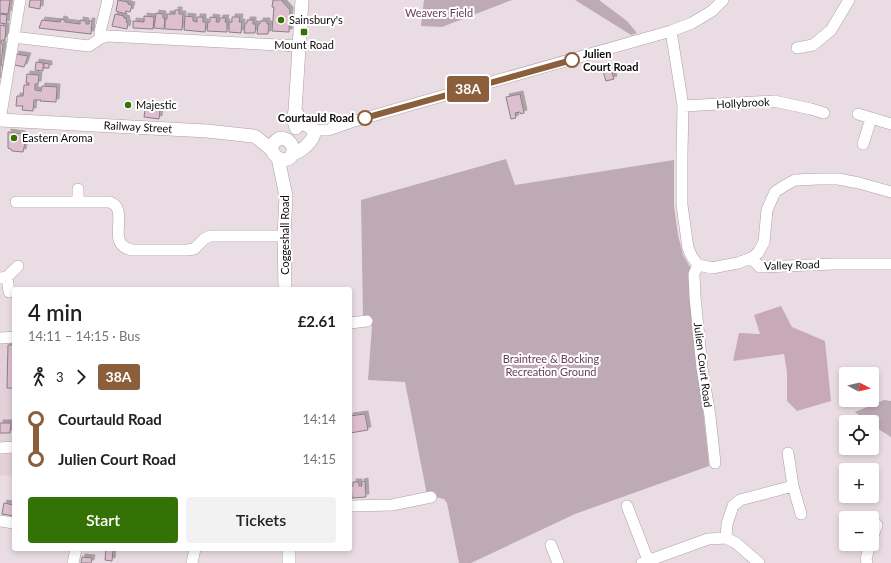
<!DOCTYPE html>
<meta charset="utf-8">
<style>
:root{--surface:#fff;--page:#f2f2f2;--text:#202124;--muted:#757577;--accent:#357206}
body{margin:0;font-family:Lato,sans-serif;background:var(--page);color:var(--text);height:100vh;display:flex;flex-direction:column;font-size:15px;white-space:nowrap}
*{box-sizing:border-box;margin:0}
p{font-size:13px;color:var(--muted)}
.icon{flex:none;width:22px;height:22px;fill:none;stroke:currentColor;stroke-width:2;stroke-linecap:round;stroke-linejoin:round}
.map{position:relative;flex:1;overflow:hidden}
.drawer{position:absolute;left:12px;top:287px;width:340px;height:264px;display:flex;flex-direction:column;background:var(--surface);border-radius:4px;box-shadow:0 2px 6px #0003}
.drawer>*{flex:none}
.badge{padding:0 8px;border-radius:3px;font-size:14px;line-height:26px}
.needle{width:26px;rotate:97deg}
.fabs{position:absolute;left:839px;top:367px;display:grid;gap:8px}
.fabs a{display:grid;place-items:center;width:40px;height:40px;border-radius:4px;background:var(--surface);box-shadow:0 2px 6px #0003;font-size:20px}
.map>.badge{position:absolute;translate:-50% -50%;box-shadow:0 0 0 2px #fff}
.legs{display:flex;align-items:center;gap:6px;height:44px;padding:0 16px;font-size:13px}
.legs p{margin-inline-start:auto}
.summary{display:flex;align-items:center;justify-content:space-between;height:68px;padding:0 16px}
h1{font-size:22px;font-weight:600;line-height:30px}
.button{display:flex;gap:8px;margin-top:auto;padding:8px 16px}
.button a{flex:1;height:46px;border-radius:4px;background:var(--accent);color:#fff;font-size:16px;font-weight:600;line-height:46px;text-align:center}
.button a+a{background:var(--page);color:var(--text)}
ul{padding:0 16px;list-style:none}
li{display:flex;align-items:center;gap:14px;height:40px;font-size:15px}
li i{display:grid;place-items:center;width:6px;height:100%;margin:0 5px;background:currentColor}
li i::after{content:'';width:10px;height:10px;margin:-5px;border:3px solid;border-radius:50%;background:var(--surface)}
li p{margin-inline-start:auto}
li:first-child i{background:linear-gradient(#0000 50%,currentColor 0)}
li:last-child i{background:linear-gradient(currentColor 50%,#0000 0)}
.map>svg:first-child{display:block}
.built{fill:#e3d0d9}
.green{fill:#beaab4}
.forest{fill:#c8a9b8}
.building{fill:#debfcf;stroke:#897f84;filter:url(#shadow)}
.lines{fill:none;stroke-linecap:round;stroke-linejoin:round}
.minor-casing{stroke:#aba0a5;stroke-width:12}
.major-casing{stroke:#aba0a5;stroke-width:14}
.minor{stroke:#fff;stroke-width:11}
.major{stroke:#fff;stroke-width:13}
.line-1-casing{stroke:#fff;stroke-width:9}
.line-1{stroke:#8b5e3c;stroke-width:6}
.poi-dot{fill:#357206;stroke:#fff;stroke-width:1.5}
.stop-1-dot{fill:#fff;stroke:#8b5e3c;stroke-width:2}
.labels{text-anchor:middle;stroke-width:4;stroke-linejoin:round;paint-order:stroke}
.park-label{font-size:11px;fill:#6a3d56;stroke:#fff}
.poi-label{font-size:11px;fill:#0e0a0c;stroke:#fff;text-anchor:start}
.stop-label{font-size:11px;font-weight:bold;fill:#0e0a0c;stroke:#fff;text-anchor:start}
.street-label{font-size:11px;fill:#0e0a0c;stroke:#fff}
</style>
<div class="map">
<svg width="891" height="563" viewBox="0 0 891 563">
<defs>
<filter id="shadow"><feDropShadow dx="3" dy="-3" stdDeviation="0" flood-color="#0004"/></filter>
</defs>
<rect width="100%" height="100%" fill="#e9dde3"/>
<!-- built -->
<path class="built" d="M0,335H14V477L0,475Z"/>
<!-- green -->
<path class="green" d="M424,0H512L442,27L421,26Z
M575,0H599L627,21L637,33L631,35Z
M506,159L515,185L674,160V206L678,235L683,255L690,267V286L709,466L575,514L471,563H459L447,503L444,499L427,495L405,382L368,380L372,326L363,317L361,200Z
M884,400L891,401V437L872,425V422H867L855,412Z"/>
<!-- forest -->
<path class="forest" d="M781,306L792,327L825,341L831,401L797,411L787,401V372L784,354L733,361L739,333L760,334L754,315Z"/>
<!-- building -->
<path class="building" d="M0,0H10L8,14L0,13Z
M30,0H41L40,9L29,7Z
M118,0L128,2V4L132,5L130,12L126,11L125,14L116,11Z
M273,0H283L282,1L290,10L289,32L272,31L274,7H272Z
M175,10H179V14H183L182,30L165,29V19H167V14H175Z
M156,13L163,14V18H165L164,29L154,28Z
M0,14L7,15L6,24L0,23Z
M115,14L124,16V18L127,19L126,22L128,23L127,29L112,26Z
M144,16L154,17L153,29L133,28V21L144,22Z
M185,16L193,17V21L197,22V17H203V22H206L205,32L184,30Z
M210,17L217,18L216,22H219L220,18H226L225,22H227V32L207,31L208,22H210Z
M232,17H240L239,22H242L241,33L229,32V22H232Z
M61,19L65,20V22L80,24V20L86,21V24H89V21H92L91,34L39,28L42,20L60,22Z
M247,20H253V24H256L255,33H244L245,23H247Z
M260,21H267V24H269L268,34H257L258,24H260Z
M0,25L6,26L5,40H2L1,43L3,44L1,65H3L2,77H0Z
M16,54L28,56L24,67L14,65Z
M36,62L43,63V65H44V63L49,64V68H44V66H43V71L35,70Z
M610,66L614,79L606,81L602,68Z
M27,74L39,75L38,84H35V90L41,91L42,86L57,87L56,102L40,101L41,100H34L33,111L22,110L23,106H16L17,96H23L24,85H29V83H26Z
M520,94L524,113L521,114L520,112L515,113L516,118L511,119L506,97Z
M145,109L160,110L159,119L144,117Z
M8,132L22,134L21,143H25L23,152L12,151L11,149L8,148Z
M8,345H14V434H13V388H7Z
M365,414L368,430L350,433V416Z
M0,423H11L10,433H0Z
M365,481L366,497L352,498L351,486H353V482H359V486H362L361,482Z
M4,503L14,505V516L2,514Z
M106,549L113,550L112,561L105,560Z
M82,557L92,558L91,563H81Z"/>
<g class="lines">
<!-- minor casing -->
<g class="minor-casing">
<path id="minor" d="M671,31L683,106L682,153V205L688,248L692,257L698,265
M13,37L89,46L101,38L107,36L298,46
M101,38L100,32L108,0
M797,48L813,45L831,30L849,0
M683,106L774,101L811,109L824,113
M858,114L891,124
M0,120L20,0
M312,130H328L351,122L671,31L692,23L712,11L723,0
M863,144L871,119
M78,189V201
M16,202H110C113,204 116,205 117,208C124,221 108,245 132,250H187L194,249L204,239L210,236H284
M751,258L760,267L834,264H891
M698,265L712,268L722,266L738,263L751,258L758,253L764,242L767,210L775,192L784,186L795,180L819,179H838L859,183L891,192
M698,265L694,274L695,297L702,368L710,416L715,463
M7,277L9,292
M0,278L7,277L18,266
M350,323L367,321
M0,338L14,337
M0,448L14,447
M793,486L801,514
M350,506L392,505L431,497
M627,506L648,560
M0,521L14,523
M726,538L727,524L733,506L740,500L793,486L788,453
M872,538L877,525
M551,545L558,563
M73,563L76,549
M192,563L195,549
M642,563L708,539L726,538L736,543L759,563
M867,563L866,559L870,544"/>
</g>
<!-- major casing -->
<g class="major-casing">
<path id="major" d="M0,120L207,131L253,136L256,137L272,150
M296,128L293,118L295,111L302,0
M280,138C287,138 294,144 293,152C288,171 258,150 280,138Z
M292,154C298,153 301,150 306,146C311,141 318,134 310,127C308,126 306,125 304,124C301,122 299,115 295,111
M278,158L286,196L284,236L285,289
M289,563V549"/>
</g>
<!-- minor -->
<use href="#minor" class="minor"/>
<!-- major -->
<use href="#major" class="major"/>
</g>
<g class="lines">
<!-- line-1 casing -->
<g class="line-1-casing">
<path id="line-1" d="M365,118L572,60"/>
</g>
<!-- line-1 -->
<use href="#line-1" class="line-1"/>
</g>
<!-- markers -->
<g class="poi-dot">
<circle cx="281" cy="20" r="4"/>
<rect x="300" y="28" width="8" height="8" rx="2"/>
<circle cx="128" cy="105" r="4"/>
<circle cx="14" cy="138" r="4"/>
</g>
<g class="stop-1-dot">
<circle cx="572" cy="60" r="7"/>
<circle cx="365" cy="118" r="7"/>
</g>
<g class="labels">
<!-- park labels -->
<g class="park-label">
<text x="439" y="17">Weavers Field</text>
<text x="551" y="363">Braintree &amp; Bocking<tspan x="551" dy="13">Recreation Ground</tspan></text>
</g>
<!-- poi labels -->
<g class="poi-label">
<text x="289" y="24">Sainsbury's</text>
<text x="304" y="49" text-anchor="middle">Mount Road</text>
<text x="136" y="109">Majestic</text>
<text x="22" y="142">Eastern Aroma</text>
</g>
<!-- stop labels -->
<g class="stop-label">
<text x="583" y="58">Julien<tspan x="583" dy="13">Court Road</tspan></text>
<text x="354" y="122" text-anchor="end">Courtauld Road</text>
</g>
<!-- street labels -->
<g class="street-label">
<text transform="translate(743 103) rotate(-3)" y="4">Hollybrook</text>
<text transform="translate(138 127) rotate(3)" y="4">Railway Street</text>
<text transform="translate(285 235) rotate(-90)" y="4">Coggeshall Road</text>
<text transform="translate(792 265) rotate(-2)" y="4">Valley Road</text>
<text transform="translate(703 365) rotate(83)" y="4">Julien Court Road</text>
</g>
</g>
</svg>
<div class="fabs">
<a><svg class="needle" viewBox="-14 -14 28 28"><path d="M0-13l5 13h-10z" fill="#e53935"/><path d="M0 13l5-13h-10z" fill="#757577"/></svg></a>
<a><svg class="icon" aria-label="locate" viewBox="0 0 24 24"><circle cx="12" cy="12" r="6"/><path d="M12 2v4M12 18v4M2 12h4M18 12h4"/></svg></a>
<a>+</a>
<a>−</a>
</div>
<b class="badge" style="left:468px;top:89px;background:#8b5e3c;color:#fff">38A</b>
<section class="drawer">
<div class="summary"><div><h1>4 min</h1><p>14:11 – 14:15 · Bus</p></div><b>£2.61</b></div>
<div class="legs"><svg class="icon" aria-label="walk" viewBox="0 0 24 24"><circle cx="13" cy="4" r="2"/><path d="M13 8l-2 6 4 7M11 14l-3 7M7 12l3-4h3l4 4"/></svg>3<svg class="icon" aria-label="forward" viewBox="0 0 24 24"><path d="M9 5l7 7-7 7"/></svg><b class="badge" style="background:#8b5e3c;color:#fff">38A</b></div>
<ul>
<li><i style="color:#8b5e3c"></i><b>Courtauld Road</b><p>14:14</p></li>
<li><i style="color:#8b5e3c"></i><b>Julien Court Road</b><p>14:15</p></li>
</ul>
<div class="button"><a>Start</a><a>Tickets</a></div>
</section>
</div>
